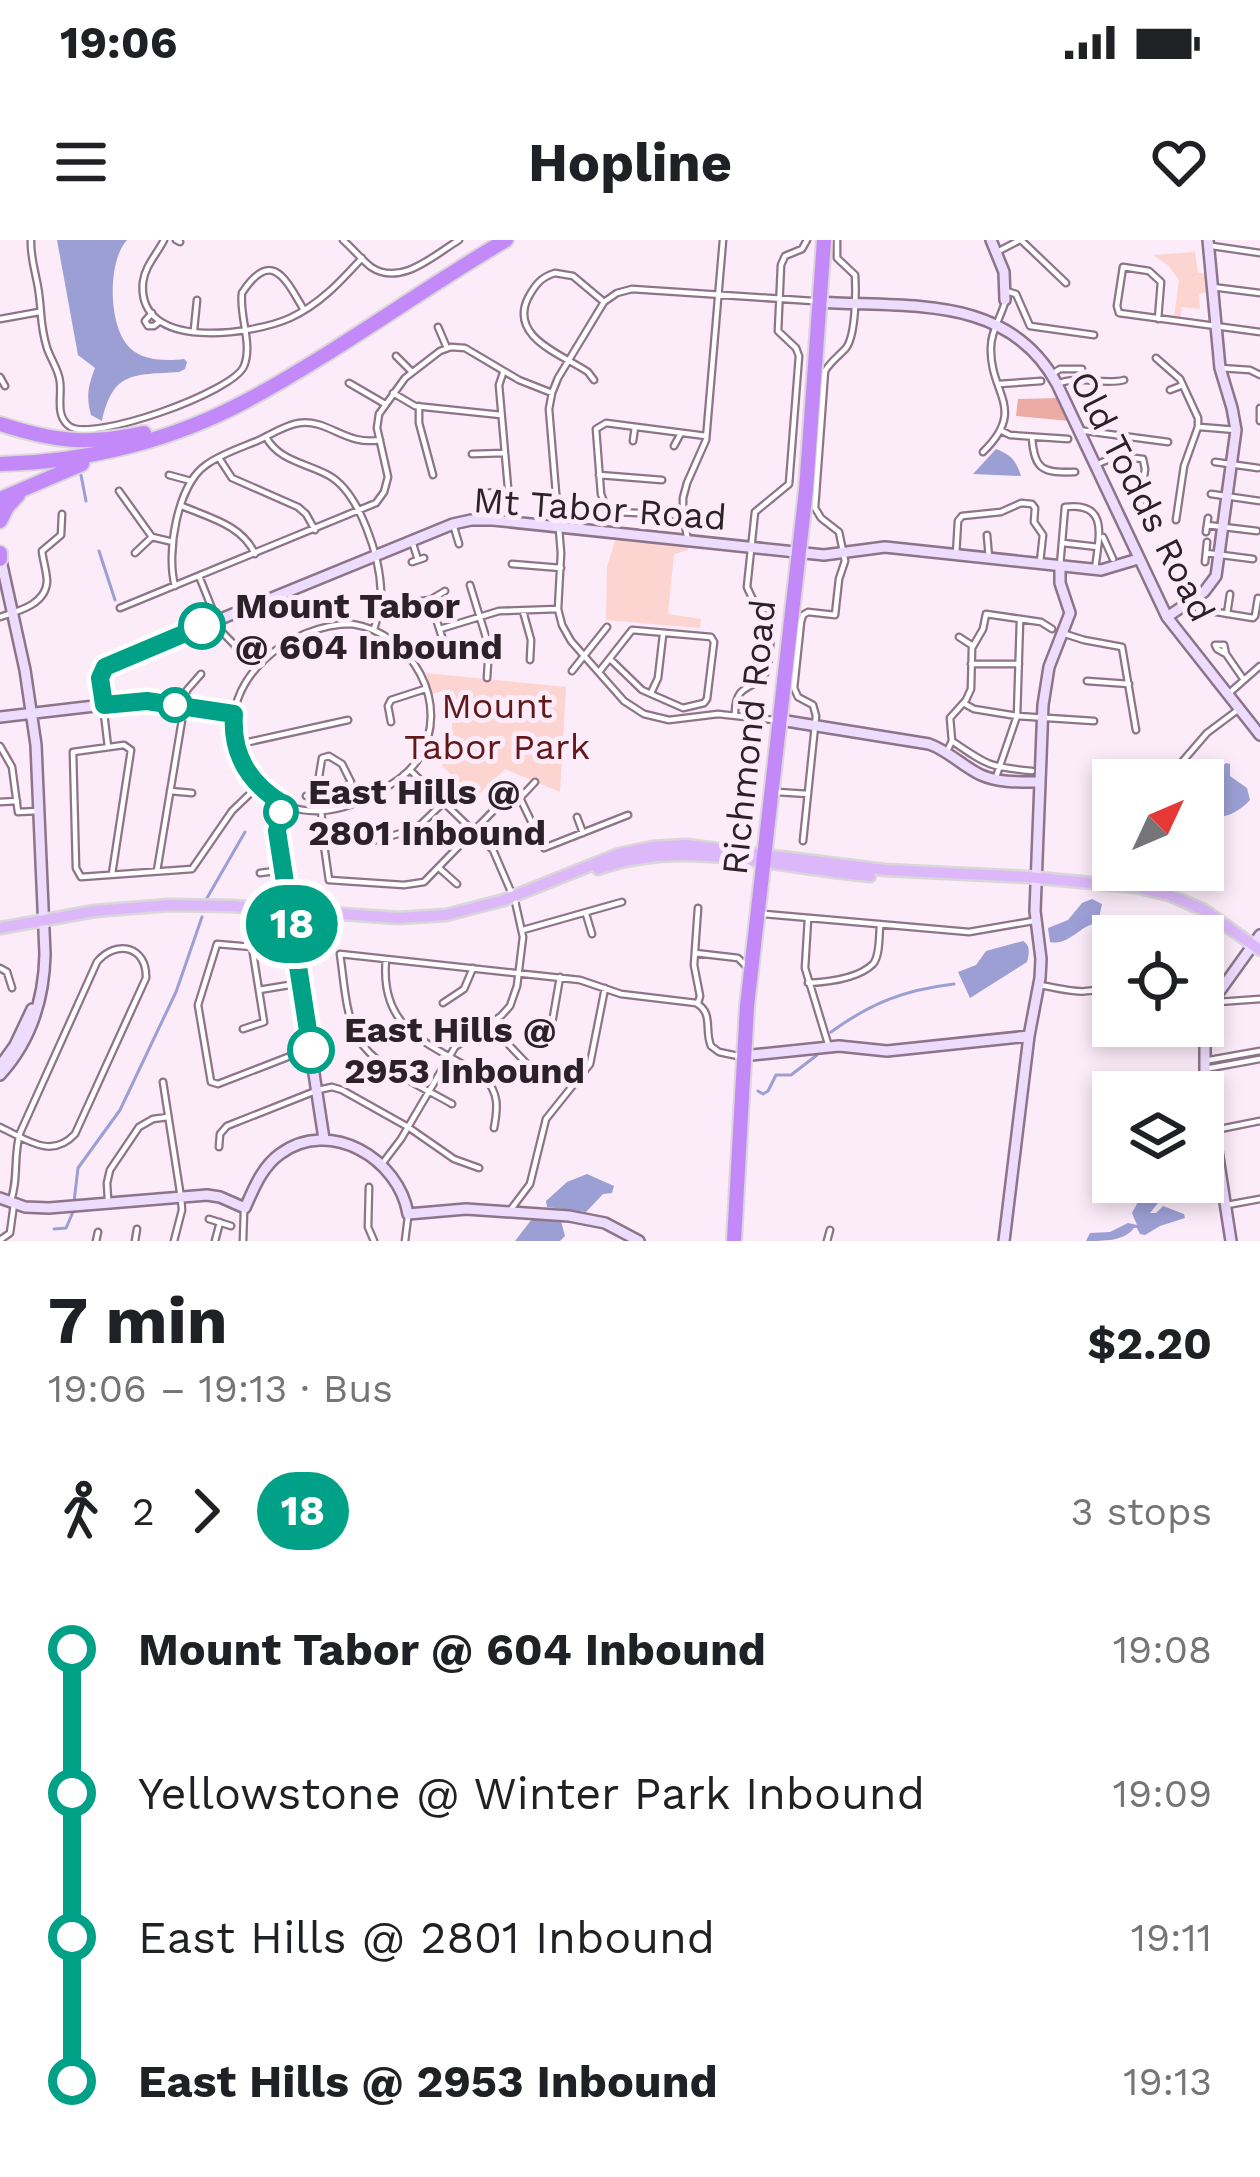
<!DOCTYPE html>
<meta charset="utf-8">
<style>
:root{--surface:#fff;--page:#f6f6f6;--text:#202124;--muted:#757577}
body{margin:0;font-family:"Work Sans",sans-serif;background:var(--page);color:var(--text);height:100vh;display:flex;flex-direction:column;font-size:45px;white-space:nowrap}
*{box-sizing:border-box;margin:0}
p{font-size:39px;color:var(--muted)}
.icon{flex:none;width:66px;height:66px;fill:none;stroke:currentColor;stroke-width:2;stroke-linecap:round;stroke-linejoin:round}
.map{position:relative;height:1001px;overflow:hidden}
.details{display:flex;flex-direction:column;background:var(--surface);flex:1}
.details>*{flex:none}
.badge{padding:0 24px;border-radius:39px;font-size:42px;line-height:78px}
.needle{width:78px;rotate:46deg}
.controls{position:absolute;left:1092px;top:519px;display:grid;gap:24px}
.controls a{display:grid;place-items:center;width:132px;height:132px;border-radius:0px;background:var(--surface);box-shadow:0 6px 18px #0003;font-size:60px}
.map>.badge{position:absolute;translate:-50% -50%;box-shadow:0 0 0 6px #fff}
.legs{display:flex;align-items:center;gap:18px;height:132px;padding:0 48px;font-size:39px}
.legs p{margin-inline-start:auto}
.headline{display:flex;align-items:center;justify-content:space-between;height:204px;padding:0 48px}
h1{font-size:66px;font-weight:700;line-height:90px}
ul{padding:0 48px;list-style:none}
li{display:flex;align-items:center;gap:42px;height:144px;font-size:45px}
li i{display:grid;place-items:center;width:18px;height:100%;margin:0 15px;background:currentColor}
li i::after{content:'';width:30px;height:30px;margin:-15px;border:9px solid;border-radius:50%;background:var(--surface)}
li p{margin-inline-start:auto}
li:first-child i{background:linear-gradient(#0000 50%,currentColor 0)}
li:last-child i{background:linear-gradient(currentColor 50%,#0000 0)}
.status{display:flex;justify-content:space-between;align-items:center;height:84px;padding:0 60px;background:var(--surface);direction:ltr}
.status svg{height:33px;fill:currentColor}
header{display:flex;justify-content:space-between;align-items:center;height:156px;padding:0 48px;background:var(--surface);font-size:54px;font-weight:700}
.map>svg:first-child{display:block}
.green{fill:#fcd4d0}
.forest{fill:#ecaba5}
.water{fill:#9b9fd4}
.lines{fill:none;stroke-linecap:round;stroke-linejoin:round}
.stream{stroke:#9b9fd4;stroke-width:3}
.street-casing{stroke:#8d7488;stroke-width:9}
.secondary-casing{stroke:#8d7488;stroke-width:14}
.primary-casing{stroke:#d9d7d8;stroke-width:15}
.highway-casing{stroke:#d9d7d8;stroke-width:18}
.street{stroke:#fff;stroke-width:4.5}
.secondary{stroke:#eddcfd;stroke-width:9}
.primary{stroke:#dcb8fb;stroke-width:10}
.highway{stroke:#c489f9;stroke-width:14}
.line-1-casing{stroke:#fff;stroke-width:27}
.line-1{stroke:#00a186;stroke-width:18}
.stop-1-dot{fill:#fff;stroke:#00a186;stroke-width:6}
.labels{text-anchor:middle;stroke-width:10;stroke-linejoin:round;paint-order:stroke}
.street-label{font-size:36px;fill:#2b2129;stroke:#fcebf9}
.stop-label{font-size:36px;font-weight:bold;fill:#2b2129;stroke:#fcebf9;text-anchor:start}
.park-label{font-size:36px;fill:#621718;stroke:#fcebf9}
</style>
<div class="status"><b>19:06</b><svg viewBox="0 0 49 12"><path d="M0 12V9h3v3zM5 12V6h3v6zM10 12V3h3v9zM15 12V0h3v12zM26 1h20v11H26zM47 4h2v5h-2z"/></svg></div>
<header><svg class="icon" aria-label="menu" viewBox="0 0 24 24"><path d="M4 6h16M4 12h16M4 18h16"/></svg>Hopline<svg class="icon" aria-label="heart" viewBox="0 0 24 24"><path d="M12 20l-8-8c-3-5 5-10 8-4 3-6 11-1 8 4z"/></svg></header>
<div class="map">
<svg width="1260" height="1001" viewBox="0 0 1260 1001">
<rect width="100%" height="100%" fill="#fcebf9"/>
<!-- green -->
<path class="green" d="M1195,12L1198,33L1209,34L1211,52L1199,54L1200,69L1182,67L1180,78H1174L1179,40L1168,25L1153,15Z
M616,297L688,304V310L674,314L668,374L701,379L700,388L606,380L607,327Z
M426,433L566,447L560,552L505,529L476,557L442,526C453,500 455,478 448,450L432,454Z"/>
<!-- forest -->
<path class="forest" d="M1060,158L1070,181L1016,176L1018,159Z"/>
<!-- water -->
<path class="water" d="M57,0H127C107,22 108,87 130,108C143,121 167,121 184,119L187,122L185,129L179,132C133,135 113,131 102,181L91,175C86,157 88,146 95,128L78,115Z
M996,209C1012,215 1016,221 1021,236L973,234Z
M1226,523L1230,524V536L1247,548L1250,560C1238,573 1217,585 1203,569V542Z
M1092,659L1102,664L1098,683C1079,685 1070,706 1050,702L1048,688L1068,680L1082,663Z
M1023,701C1031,706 1029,713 1027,722L970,758L958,732L976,725L986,711Z
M587,934L614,946L612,953L603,954L586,972L547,967L546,961L567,942Z
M1147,945L1153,950L1158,963L1150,973H1156L1163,966L1184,974L1185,978L1160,986L1145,995L1140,994L1137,988H1134C1125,1001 1104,1001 1086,1001L1090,993L1110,992L1128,983L1137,985L1132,973Z
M532,979L561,981L565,996L560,1001H515Z"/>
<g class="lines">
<!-- stream -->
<path class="stream" d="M81,235L86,261
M99,311L115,360
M207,658L245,592
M831,792C871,763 904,750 954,744
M758,851L763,854L768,851L776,835H791L817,815
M74,962L78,928L120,870L176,752L202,677
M54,989L66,988L73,972"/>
<!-- street casing -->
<g class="street-casing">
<path id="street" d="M31,0C30,19 37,36 39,54C42,76 40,85 47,108C51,120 59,130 60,142C62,157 55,175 69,186C91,203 234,152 244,126C253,104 239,76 242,53C272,7 286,40 304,70
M164,0C157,14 145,26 143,42C136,112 252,95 290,78C320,64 340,42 362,18
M176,0L180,2
M343,0C352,8 361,19 371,27C401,47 434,15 459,0
M1021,0L1066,43
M1212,6L1260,13
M997,12L1020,0
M1212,47L1260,53
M1006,51L1016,54L1030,86L1094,95
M152,73L145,81L148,86H154L159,82
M0,79L39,72
M1158,79L1161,42L1149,31L1123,27L1117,66L1119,73L1260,92
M438,87L447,108
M194,90L197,60
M396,116L412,132
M1156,118L1180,139L1198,178V187L1184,226L1176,280
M1220,128L1250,130L1260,135
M503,133L499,145L511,282
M1052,134L1060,129H1082
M0,137L5,146
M594,140L588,132C561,114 509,97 528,58C535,45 541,37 555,33L573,36L604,62
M349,143L385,164
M999,144L1041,141
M1057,144C1080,134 1101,146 1124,140
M1170,150L1183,145
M393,153L415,166L501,175
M419,166V183L433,235
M1260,168V181
M1200,187L1236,190
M1078,190L1168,202
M1002,191L1010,195L1068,199
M266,197C279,221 306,223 328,235C360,252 380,318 381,352C381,365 378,377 374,389
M1032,197C1034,231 1044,233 1075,232
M633,201L635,187
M674,206L681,193
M983,212C1028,168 989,154 991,107C991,91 1001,77 1005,62
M472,214L505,213
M219,218L232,238L298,267L306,274L315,290
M1215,222L1258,228
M1095,225L1117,216L1143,219L1145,229L1139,276
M169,235L191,241
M599,235L662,240
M119,251L152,297L173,302
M481,253L508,252
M1211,254L1260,261
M182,266C210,278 242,285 255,314
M682,275L616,272L606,267L601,254L596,189L606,183L706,196
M453,284L459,304
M1207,285L1257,291
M1206,292L1208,278
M987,295L989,318
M1103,297L1113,319
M412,301L418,320
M688,301L683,275V258L687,243L706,200L723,0
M1063,303L1098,307
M135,313L152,297
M1206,313L1253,319
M956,315L958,281L962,276L1001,272L1021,263L1032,264L1035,268L1034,282L1043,295L1040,322
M412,322L424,318
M1205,322L1207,302
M512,324L561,328
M1060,326L1065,267C1111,261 1098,300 1095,330
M199,336L221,391L255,426
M1177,342L1198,369L1253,378L1255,376L1258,358
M470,345L489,407L487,438
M175,346C166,314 177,245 206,225C221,214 240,208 257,201C270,195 285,185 299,183C329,179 345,206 380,200
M430,360L448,416
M412,362L430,360L445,351
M120,368L376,263L384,252L388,237L377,188L379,174L405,138L440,111L451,107L465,108L519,140L552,153
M523,371L531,400L530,420
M1227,374L1230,354
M0,377C18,371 45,365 47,342C47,332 43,321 42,311L61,295L62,274
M1020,380L1017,476L1094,481
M352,384C412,393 452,464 419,518C409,534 394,543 377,553C340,573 301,581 265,553C251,541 241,525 236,507C218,439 290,384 352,384Z
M440,389L499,371L558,369
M1062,393L1084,400L1122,407L1136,490
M959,397L973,406
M1226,414L1217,409L1215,405H1224L1226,414L1244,440
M971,424H1019
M572,431L607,387
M599,432L632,390L711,397L714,402L707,459L704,463L683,468L642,450L610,419
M1087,441L1129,444
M651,453L658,438L663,395
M1227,455L1260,426
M965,464L974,469L1017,476L995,540
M735,474C735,451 743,449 762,440L768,427L772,385L753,360L747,347L755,272L789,244L799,116L796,108L778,91L781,25L785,16L802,9L807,0
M774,480L718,474L669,480L644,474L624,461L571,401L562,385L558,369L561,313L549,169L552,153L558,138L604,62L617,53L632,49L813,61
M391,482L388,466L391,460L425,449
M952,501C987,525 989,527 1032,531
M235,505L348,480
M0,506L12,527L18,572L39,571
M108,507L103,465L147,461L234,474
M947,511L952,501L950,478L966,460L971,449L972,408L983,389L986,374L1041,382L1052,389
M329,516L342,524L351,542L334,555L321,557L318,543L322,518Z
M1182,522L1207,493L1239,469
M170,551L192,553
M777,552L808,554
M306,556L321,557L322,591L329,640L404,645L424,642L496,568L520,558L535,542
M520,558L544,608L628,575
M0,562L17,561
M283,564L277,591L289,670
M577,577L583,593
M803,601L816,476L813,465L798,457L794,448L801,382L803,375L808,372L835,375L839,339L845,321L839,292L821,278L815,268L825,131C831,121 839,116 846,108C856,95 856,51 855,35L837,18V0
M369,602L416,589L444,562
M439,628L457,644
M157,631L187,450L201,434
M260,633L283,630
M112,634L131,510L124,505L73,512L76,628L81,637L192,629L232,571L258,546
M586,674L592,694
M764,674L969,692L1033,681
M808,679L805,728L829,807
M523,690L622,662
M695,713L738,718L745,725
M386,719C379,793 432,803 484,837C499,853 498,867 494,888
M0,728L7,732L12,748
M808,743C828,742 858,739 873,724C880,716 879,696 880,686
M1039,745C1066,749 1090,759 1113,741
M259,750L301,743
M1218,762L1260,759
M443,763L464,749L473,728
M698,763L700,756L694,725L698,668
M489,784L529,826
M243,789L264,782L252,707L217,704L198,765L211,842L218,844L311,808
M551,789L560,737
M1204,821L1260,811
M1205,829L1260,819
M163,842L181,958L182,970L174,1001
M452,864C423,847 374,827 358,798C345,774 344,740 340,714L580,740L621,754L696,763C714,773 704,790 711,806L719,812L738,816
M0,887C26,899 51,920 75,894L146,738C147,706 116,699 97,722L20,893C13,916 19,940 10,963
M1215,890L1260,881
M219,907L220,894L227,886L318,850L332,847L342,850L408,887L454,919L479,928
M382,924L401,899L455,807L501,776L510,766L517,746L523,697L515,661L493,610L410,530
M369,947L368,987L374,1001
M108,960L107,943L110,930L139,887L153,879L168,877
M1227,965L1260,959
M509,972L530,944L546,879L590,824L605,748
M209,979L231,986
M0,1000L10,993L14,964
M96,1001L98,992
M135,1001L137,989
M215,1001L220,982
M243,1001L244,971
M405,1001L408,977
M827,1001L830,990"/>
</g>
<!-- secondary casing -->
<g class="secondary-casing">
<path id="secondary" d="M991,0L1004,32L1005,60
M818,62C907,68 1008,53 1057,144L1167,377L1260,495
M1167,377L1204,352L1216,336L1236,190L1232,168L1220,128L1208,0
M0,477L103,465L100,435L108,425L453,284L471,280H493L824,315L885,307L1101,330L1138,319
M780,480L929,504C949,511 962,526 981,535C999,543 1020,542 1040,542
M289,670L324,899
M742,816L839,806L887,811L1029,796
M0,826L15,805L32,769
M0,835C31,801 44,761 45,714L36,505L25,430L0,316
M0,958L25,967L49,968L207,955L220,957L245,968C254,948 262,927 280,914C330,877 399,919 408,974L466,969L569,976L605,983L639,1001
M1004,1001L1029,796L1040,738L1041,719L1035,671L1043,465L1049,427L1070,373L1060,343V326
M1231,1001L1205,833V798L1217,755L1260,695"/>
</g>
<!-- primary casing -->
<g class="primary-casing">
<path id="primary" d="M598,629C687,597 779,629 870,636
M0,688L95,671L169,665L232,666L398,678L446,675L504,660L619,614L652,607L686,605L885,630L1027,637L1136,647L1169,655L1204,670L1260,710"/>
</g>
<!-- highway casing -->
<g class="highway-casing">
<path id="highway" d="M0,184C56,202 86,205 144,193
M0,224C86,222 172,201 248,160C337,112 419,51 506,0
M0,259L82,224
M0,281L7,267L18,255
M0,313V319
M734,1001L747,766L806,250L824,0"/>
</g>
<!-- street -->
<use href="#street" class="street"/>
<!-- secondary -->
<use href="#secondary" class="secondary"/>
<!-- primary -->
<use href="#primary" class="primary"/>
<!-- highway -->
<use href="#highway" class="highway"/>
</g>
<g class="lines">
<!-- line-1 casing -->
<g class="line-1-casing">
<path id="line-1" d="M202,386L105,427L100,438L104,465L147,461L234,474C231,515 249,543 283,564L277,591L311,810"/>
</g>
<!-- line-1 -->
<use href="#line-1" class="line-1"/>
</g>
<!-- markers -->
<g class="stop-1-dot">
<circle cx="202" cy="386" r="21"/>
<circle cx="175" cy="465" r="15"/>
<circle cx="281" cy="572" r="15"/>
<circle cx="311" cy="810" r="21"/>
</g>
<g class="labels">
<!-- street labels -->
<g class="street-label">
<text transform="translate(1143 256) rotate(63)" y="13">Old Todds Road</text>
<text transform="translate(600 268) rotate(4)" y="13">Mt Tabor Road</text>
<text transform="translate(748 497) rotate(-84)" y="13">Richmond Road</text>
</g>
<!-- stop labels -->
<g class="stop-label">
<text x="235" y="378">Mount Tabor<tspan x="235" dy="41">@ 604 Inbound</tspan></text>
<text x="308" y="564">East Hills @<tspan x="308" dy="41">2801 Inbound</tspan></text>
<text x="344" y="802">East Hills @<tspan x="344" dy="41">2953 Inbound</tspan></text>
</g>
<!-- park labels -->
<g class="park-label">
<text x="497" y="478">Mount<tspan x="497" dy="41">Tabor Park</tspan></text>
</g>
</g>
</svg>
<div class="controls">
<a><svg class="needle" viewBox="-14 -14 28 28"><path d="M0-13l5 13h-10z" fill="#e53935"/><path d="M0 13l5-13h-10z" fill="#757577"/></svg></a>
<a><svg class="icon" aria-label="locate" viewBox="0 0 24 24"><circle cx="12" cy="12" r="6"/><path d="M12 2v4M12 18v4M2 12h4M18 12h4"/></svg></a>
<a><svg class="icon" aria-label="layers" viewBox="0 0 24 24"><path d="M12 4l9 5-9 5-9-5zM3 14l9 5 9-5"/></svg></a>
</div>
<b class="badge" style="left:292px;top:684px;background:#00a186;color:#fff">18</b>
</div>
<section class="details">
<div class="headline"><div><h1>7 min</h1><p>19:06 – 19:13 · Bus</p></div><b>$2.20</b></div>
<div class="legs"><svg class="icon" aria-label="walk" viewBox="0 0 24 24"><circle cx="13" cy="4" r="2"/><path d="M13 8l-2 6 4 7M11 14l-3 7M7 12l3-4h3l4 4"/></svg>2<svg class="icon" aria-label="forward" viewBox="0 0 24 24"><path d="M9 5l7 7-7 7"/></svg><b class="badge" style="background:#00a186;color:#fff">18</b><p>3 stops</p></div>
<ul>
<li><i style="color:#00a186"></i><b>Mount Tabor @ 604 Inbound</b><p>19:08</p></li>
<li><i style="color:#00a186"></i><span>Yellowstone @ Winter Park Inbound</span><p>19:09</p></li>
<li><i style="color:#00a186"></i><span>East Hills @ 2801 Inbound</span><p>19:11</p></li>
<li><i style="color:#00a186"></i><b>East Hills @ 2953 Inbound</b><p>19:13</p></li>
</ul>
</section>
